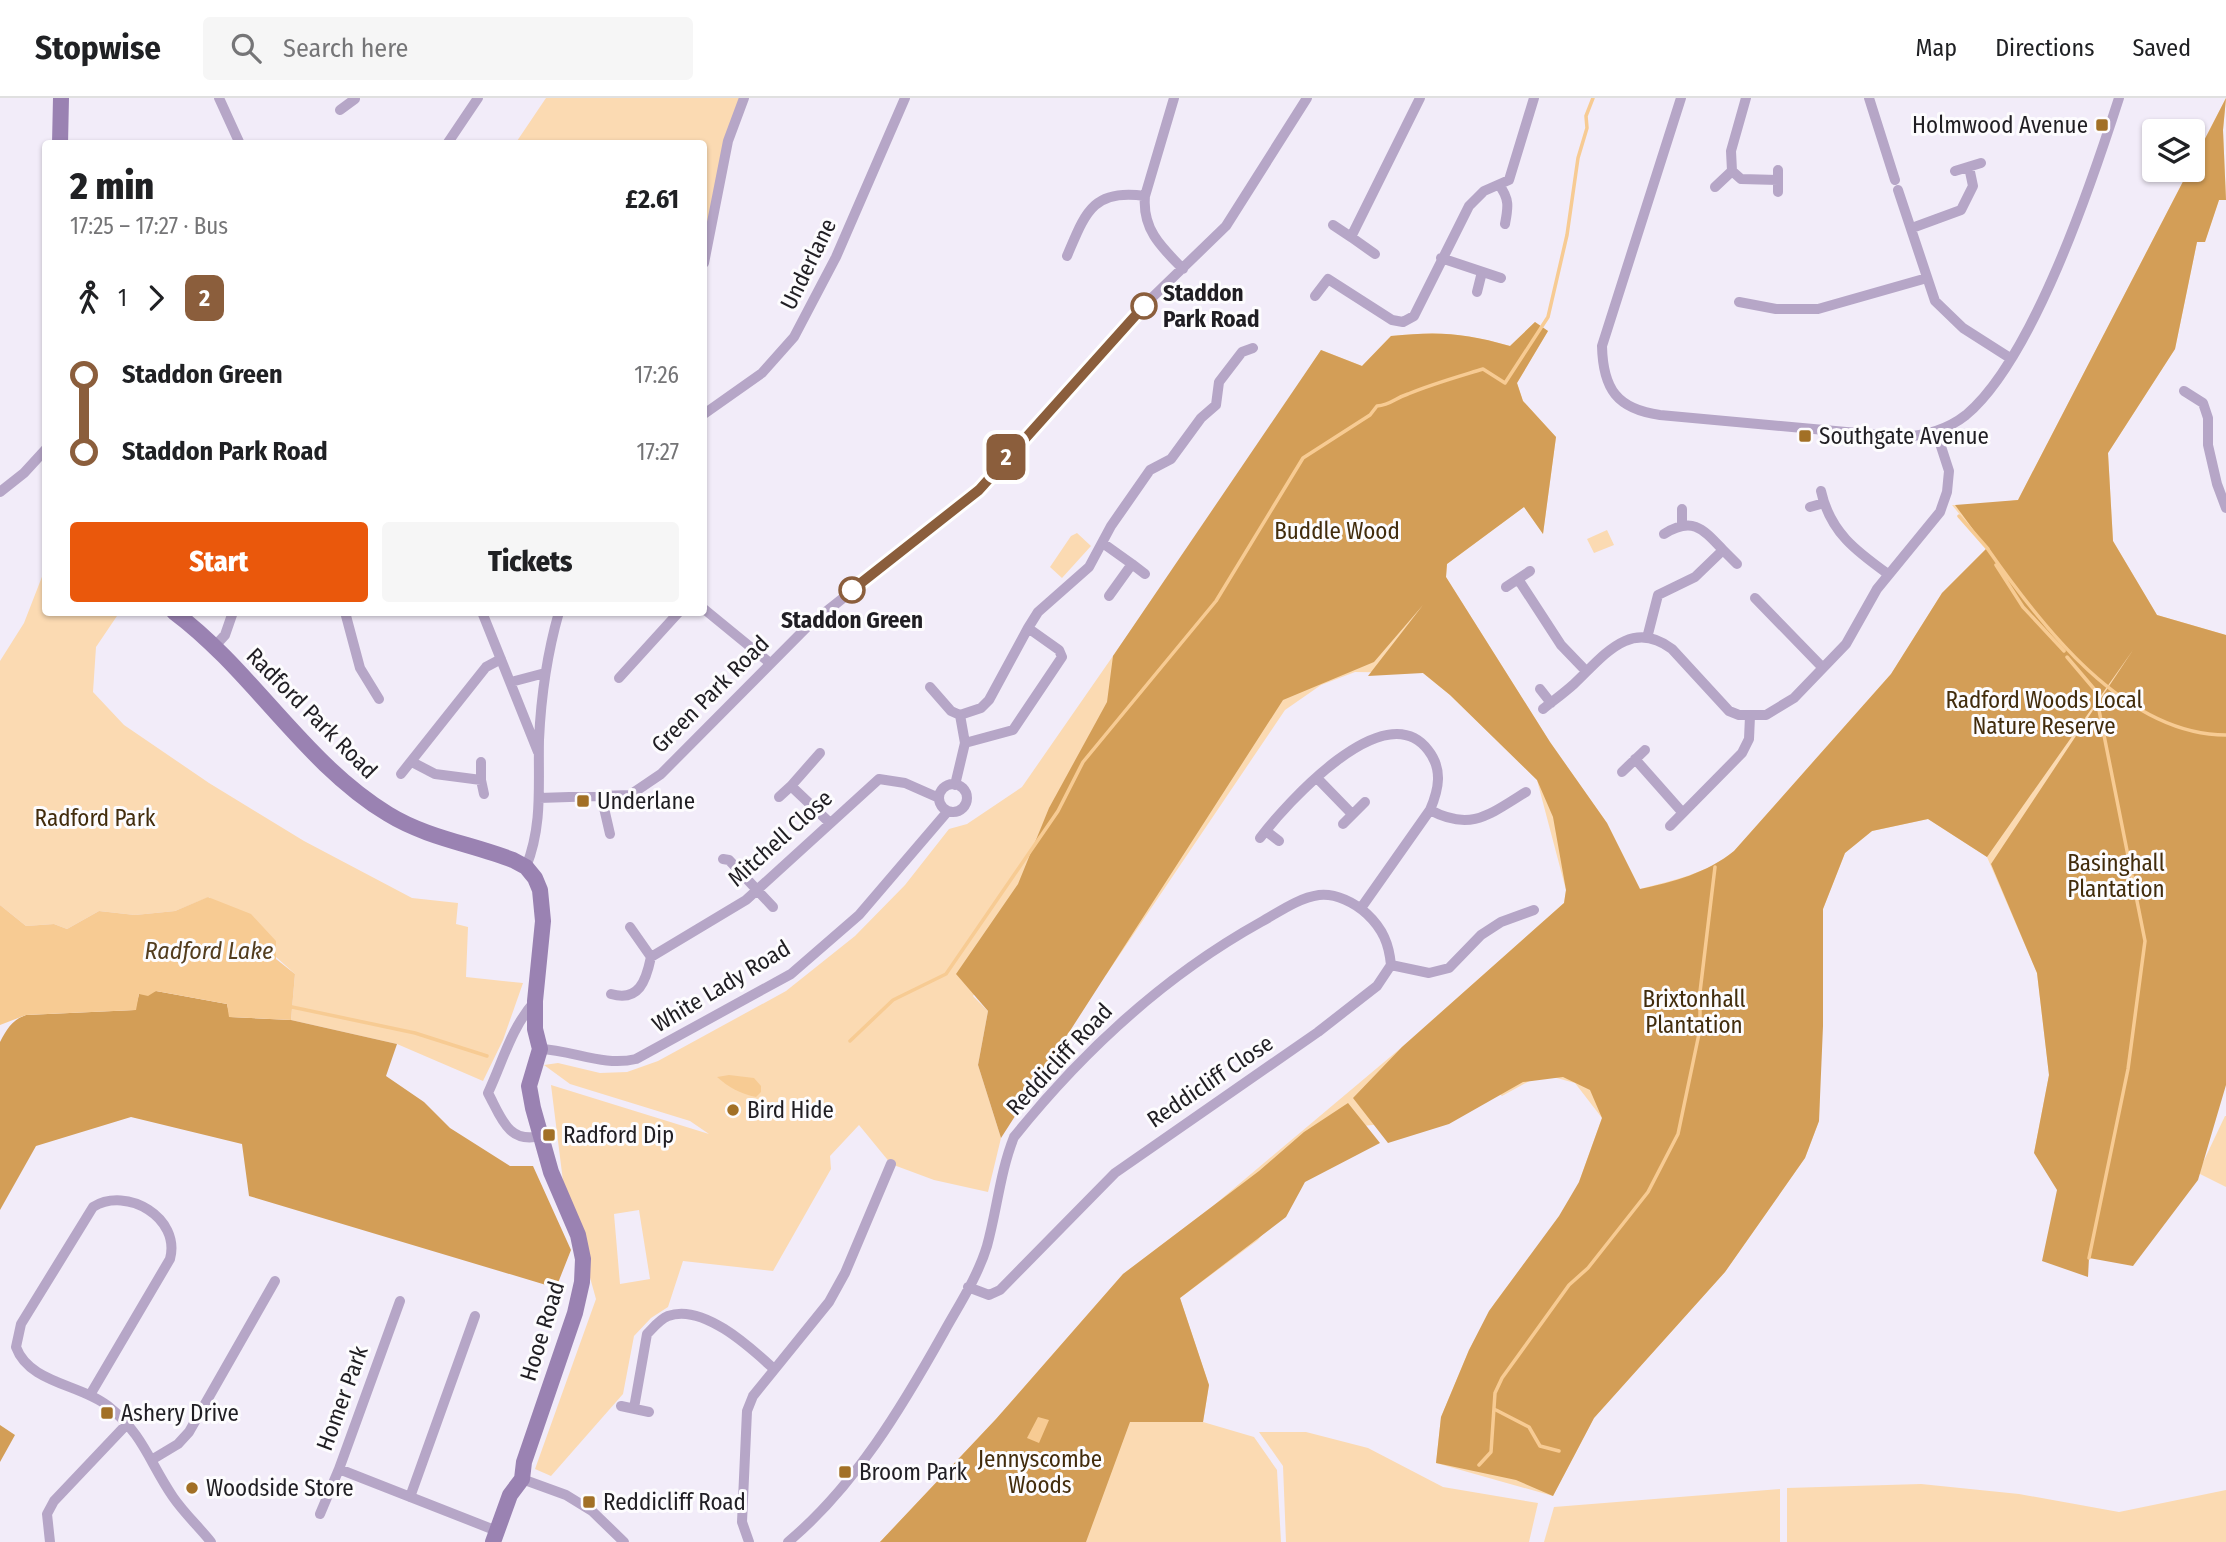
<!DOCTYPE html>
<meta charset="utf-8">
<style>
:root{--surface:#fff;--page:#f6f6f6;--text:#202124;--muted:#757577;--line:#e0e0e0;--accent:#ea580c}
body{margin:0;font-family:"Fira Sans Condensed",sans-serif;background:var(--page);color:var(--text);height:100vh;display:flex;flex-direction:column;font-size:26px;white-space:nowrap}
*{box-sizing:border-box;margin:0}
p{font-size:23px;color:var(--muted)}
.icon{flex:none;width:38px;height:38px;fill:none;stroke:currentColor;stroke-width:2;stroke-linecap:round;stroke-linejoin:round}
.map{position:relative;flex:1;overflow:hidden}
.drawer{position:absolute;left:42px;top:42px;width:665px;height:476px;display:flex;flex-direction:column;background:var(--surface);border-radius:7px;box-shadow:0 2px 5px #0004}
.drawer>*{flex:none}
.badge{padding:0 14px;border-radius:10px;font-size:24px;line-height:46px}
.controls{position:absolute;left:2142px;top:21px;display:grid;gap:14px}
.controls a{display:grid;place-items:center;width:63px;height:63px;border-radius:7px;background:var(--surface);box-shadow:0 2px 5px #0004;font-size:35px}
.map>.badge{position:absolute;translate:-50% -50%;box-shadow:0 0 0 4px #fff}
.legs{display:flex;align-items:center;gap:10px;height:77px;padding:0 28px;font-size:23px}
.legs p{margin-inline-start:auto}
.summary{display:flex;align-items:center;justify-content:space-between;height:119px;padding:0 28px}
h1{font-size:38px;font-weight:800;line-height:52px}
.cta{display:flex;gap:14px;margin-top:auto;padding:14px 28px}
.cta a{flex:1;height:80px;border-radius:7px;background:var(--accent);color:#fff;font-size:28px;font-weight:800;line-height:80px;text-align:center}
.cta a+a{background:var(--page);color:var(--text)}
ul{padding:0 28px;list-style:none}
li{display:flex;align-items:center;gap:24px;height:77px;font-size:26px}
li i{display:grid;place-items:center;width:10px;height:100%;margin:0 9px;background:currentColor}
li i::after{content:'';width:18px;height:18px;margin:-9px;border:5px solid;border-radius:50%;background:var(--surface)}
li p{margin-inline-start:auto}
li:first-child i{background:linear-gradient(#0000 50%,currentColor 0)}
li:last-child i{background:linear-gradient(currentColor 50%,#0000 0)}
header{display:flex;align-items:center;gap:42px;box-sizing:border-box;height:98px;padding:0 35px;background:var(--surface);border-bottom:2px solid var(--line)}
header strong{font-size:33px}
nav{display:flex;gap:38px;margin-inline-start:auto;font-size:24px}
.search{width:490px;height:63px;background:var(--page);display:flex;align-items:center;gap:18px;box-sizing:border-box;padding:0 24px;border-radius:7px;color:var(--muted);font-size:26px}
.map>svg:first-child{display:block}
.green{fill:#fbdab2;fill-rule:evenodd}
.forest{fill:#d39e57}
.water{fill:#f7cb93}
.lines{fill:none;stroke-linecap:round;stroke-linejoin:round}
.stream{stroke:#f7cb93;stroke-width:3.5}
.street{stroke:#b6a6c7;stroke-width:10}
.secondary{stroke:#9a82b2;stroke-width:16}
.line-1-casing{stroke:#fff;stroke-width:16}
.line-1{stroke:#8b5e3c;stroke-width:10}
.poi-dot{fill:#a27026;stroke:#fdfcfe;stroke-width:2.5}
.stop-1-dot{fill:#fff;stroke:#8b5e3c;stroke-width:3.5}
.labels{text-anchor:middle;stroke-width:6;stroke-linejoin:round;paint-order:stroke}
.poi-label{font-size:23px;fill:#201e23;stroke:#fdfcfe;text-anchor:start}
.street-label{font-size:23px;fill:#201e23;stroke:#fdfcfe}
.stop-label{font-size:23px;font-weight:bold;fill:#201e23;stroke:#fdfcfe;text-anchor:start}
.park-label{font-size:23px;fill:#422c0c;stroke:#fdfcfe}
.water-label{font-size:24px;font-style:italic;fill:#533d1e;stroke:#fdfcfe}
</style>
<header>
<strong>Stopwise</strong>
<div class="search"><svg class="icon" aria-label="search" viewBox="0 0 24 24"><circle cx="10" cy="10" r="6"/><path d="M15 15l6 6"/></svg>Search here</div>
<nav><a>Map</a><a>Directions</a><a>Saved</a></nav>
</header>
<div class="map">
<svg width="2226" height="1444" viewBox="0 0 2226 1444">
<rect width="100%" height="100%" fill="#f2ecf9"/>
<!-- green -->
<path class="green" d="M546,0H741L704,150V46H515Z
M2226,0L2223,32L2226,102H2219L2205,144H2197L2175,251L2108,355L2113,443L2157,517L2226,537L2034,1055L2049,977L2037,875L1987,759L1928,721L1872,733L1845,755L1823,811L1819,1023L1805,1060L1725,1174L1594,1320L1553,1398L1436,1365L1441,1319L1469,1252L1494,1206L1529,1159L1569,1181L1579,1084L1602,1020L1575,985L1542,976L1502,998L1486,985L1381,1026L1345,1030L1258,1142L1180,1200L1209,1287L1203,1324L1254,1339L1277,1372L1281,1444H880L996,1321L1123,1176L1213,1108L1402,949L1564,805L1566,792L1537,682L1450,597L1423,575L1355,574L1321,587L1285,612L1106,877L987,880L973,898L988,913L978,967L1001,1040L988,1094L934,1082L891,1066L859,1027L830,1058L831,1071L773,1173L683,1163L668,1209L651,1220L634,1238L623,1296L551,1378L535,1371L596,1201L563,1083L551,987L709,1036L690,1023L570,986L544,967L558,965L600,975L627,974L658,963L786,893L855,838L905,787L949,731L967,726L1022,689L1249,362L1321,252L1362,268L1391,238C1439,233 1464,235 1510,248L1535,224L1548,233L1517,285L1523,303L1556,339L1543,436L1524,409L1447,466L1446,479L1550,644L1607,725L1640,791C1674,782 1706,776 1734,753L1891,576L1942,495L1987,450L1952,407L1971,408L2018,402L2189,72H2193V64ZM639,1112L650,1181L620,1186L614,1116Z
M1607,432L1614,447L1594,455L1587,441Z
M1077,435L1091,448L1062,480L1050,469L1071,438Z
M45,471L46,514L119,515L96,549L93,594L124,627L209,685L304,743L412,800L458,805L456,826L468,829L466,879L523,885L503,942L483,983L397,946L291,922L295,876L209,799L175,813L135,817L99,813L67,831L54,826L26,828L0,807V563L24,525Z
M2225,1018H2226V1089L2198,1075Z
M1259,1334H1306L1368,1350L1443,1389L1538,1405L1529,1444H1286L1283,1368Z
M1921,1386L2019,1396L2119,1414L2226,1392V1444H1787V1390Z
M1780,1391V1444H1544L1554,1409Z"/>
<!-- forest -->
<path class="forest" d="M2226,0L2223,32L2226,102H2219L2205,144H2197L2175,251L2108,355L2113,443L2157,517L2226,537V987L2198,1082L2133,1168L2089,1160L2088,1179L2042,1163L2057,1092L2034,1055L2049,977L2037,875L1991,766L2133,552L1987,759L1928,721L1872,733L1845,755L1823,811V928L1819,1023L1805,1060L1725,1174L1594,1320L1553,1398L1516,1382L1436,1365L1441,1319L1469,1252L1489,1213L1559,1118L1579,1084L1602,1020L1590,992L1563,979L1523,984L1449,1026L1388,1045L1353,1000L1402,949L1564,805L1566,792L1553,719L1537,682L1450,597L1423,575L1368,578L1423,507L1374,564L1283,602L1001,1040L978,967L988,913L956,876L1018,786L1049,710L1107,604L1113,558L1321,252L1362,268L1391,238C1439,233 1464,235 1510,248L1535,224L1548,233L1517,285L1523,303L1556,339L1543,436L1524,409L1447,466L1446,479L1550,644L1607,725L1640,791C1673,784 1707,775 1734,753L1891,576L1942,495L1987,450L1955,407L2018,402L2189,72H2193V64Z
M156,893L227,906L230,919L291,922L397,946L386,978L424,1004L450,1030L510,1068H533L571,1152L556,1190L249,1098L242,1046L131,1019L36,1048L0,1112V944C7,931 12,922 26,917L135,912L139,896Z
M1348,1005L1380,1045L1305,1084L1286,1119L1180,1200L1209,1287L1203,1324H1130L1086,1444H880L996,1321L1123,1176L1259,1073L1304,1034Z
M0,1327L15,1337L0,1364Z"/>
<!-- water -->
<path class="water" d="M208,799L251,816L276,843V861L295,876L291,922L229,919L227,906L156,893L148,898L139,896L136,912L26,917L0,927V807L26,828L54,826L67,831L99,813L135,817L175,813Z
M729,977L754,980L761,988V994L756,999C741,996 728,989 717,979Z
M1038,1319L1049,1322L1039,1345L1027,1340Z"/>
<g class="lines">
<!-- stream -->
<path class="stream" d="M1959,418L1988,451
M1987,450C2040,526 2124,637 2226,637
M1996,467L2023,509L2064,553
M2067,559L2095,592L2145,843L2128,971L2089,1160
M292,909L415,935L487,958
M850,943L893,902L946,876L1058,713L1083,664L1216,503L1303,360L1370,317L1377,308C1391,307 1395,300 1408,296C1432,286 1457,279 1483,271L1505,285L1548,219L1567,137L1578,60L1587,30L1586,18L1593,0
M1496,1312L1529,1329L1540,1348L1559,1353
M1479,1367L1491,1354L1495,1295L1502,1280L1569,1187L1588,1170L1648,1094L1678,1036L1700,931V894L1715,769"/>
<!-- street -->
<path class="street" d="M219,0L240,46
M1174,0L1145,98C1142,131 1161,149 1183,171
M1681,0L1602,248C1603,291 1617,311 1660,317L1901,339C1925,338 1947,332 1966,317C2033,261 2092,84 2119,0
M1746,0L1731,53L1732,73L1741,81L1778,82
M1869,0L1895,82
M340,12L355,1
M447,46L478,0
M1778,72V94
M1955,73L1981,65
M1499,87C1510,101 1508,110 1505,126
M1715,89L1732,73
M1898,92L1935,203L1963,230L2010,260
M1333,127L1351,139
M1912,130L1961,112L1973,88L1969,69
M1375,156L1351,139L1420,0
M1067,158C1085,116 1092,90 1145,98
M1441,160L1501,180
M704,165L728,43L744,0
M1477,194L1482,174
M1315,198L1328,181L1392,222L1403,224L1414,218L1469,108L1484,93L1509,82L1534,0
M1739,204L1776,211H1818L1927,180
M2184,293L2203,305L2208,320V347L2217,386L2226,410
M704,316L762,275L794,239L836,159L905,0
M1821,393C1830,434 1856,453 1888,476
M0,394L24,375L46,351
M1810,409L1824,405
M1682,411V426
M1104,446L1132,466L1109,498
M1723,452L1737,466
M1132,466L1145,476
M1518,481L1561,547L1586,573
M1506,489L1530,473
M1755,500L1823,570
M704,511L770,565
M345,514L360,570L379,601
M482,514L538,654
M1647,540L1658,497L1695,479L1723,452C1703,431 1693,418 1664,436
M214,549L225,537L233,514
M619,580L679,514
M511,584L545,575
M930,589L951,613L960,617
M1540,591L1551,605
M1543,611C1553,603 1564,595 1574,586C1602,560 1630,519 1672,551L1729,613L1739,617H1766L1794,600L1846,546L1877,491L1940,414L1947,394L1949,373L1936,333
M965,645L960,617L981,610L989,602L1028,530
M820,655L791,688L830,725
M1635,661L1682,714
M412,664L435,676L481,682L484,696
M481,664V682
M1622,674L1645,652
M401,676L486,569L501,561
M1317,680L1352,716
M939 700a14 14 0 1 1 28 0a14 14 0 1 1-28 0Z
M955,687L965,645L1013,632L1062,559L1059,552L1028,530L1038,514L1089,469L1111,428L1150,372L1171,361L1201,320L1216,307L1219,284L1242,254L1253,250
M601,697L610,736
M779,699L791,688
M539,700L630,697L661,676L808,528L979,392L1131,220L1226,128L1307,0
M1430,712C1471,734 1490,716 1526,694
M1343,726L1365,704
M1670,728L1742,655L1749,641L1750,618
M1266,733L1279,743
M1260,740C1286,706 1385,595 1428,652C1443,671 1439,691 1430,712L1361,810
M723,761L729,762L773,809
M526,769C543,727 538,686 539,642C541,598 547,556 559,514
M630,829L651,859
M1391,867L1429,875L1449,870L1481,837L1501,824L1534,812
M611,896C639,904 646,883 651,859L746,802L879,681L905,685L939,700
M535,903C511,930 503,963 488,995C501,1019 508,1046 540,1038
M540,951C573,952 603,969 636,961L791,876L859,817L948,713
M400,1203L339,1371L497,1433
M90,1297L170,1161C181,1120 127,1088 93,1109L21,1226L16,1249C29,1285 80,1286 108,1308C144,1337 149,1364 173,1399C184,1415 199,1429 211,1444
M621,1308L649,1314
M634,1310L647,1236C653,1230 660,1221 668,1218C703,1205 751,1250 774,1271
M153,1361L178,1346L189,1334L275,1183
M522,1381L566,1397L592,1413L624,1444
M410,1399L475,1218
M320,1416L339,1371
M50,1444L47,1416L54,1403L127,1326
M749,1444L742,1424L747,1313L753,1298L829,1204L845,1175L891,1066
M788,1444C855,1388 902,1309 944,1234C959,1207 978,1178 987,1148C997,1112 1000,1074 1014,1039C1083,953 1164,878 1261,824C1279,814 1298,800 1319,797C1336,795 1355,805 1367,816C1383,831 1389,846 1391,867L1377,888L1318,934L1115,1075L1000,1192L989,1197L968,1189"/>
<!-- secondary -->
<path class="secondary" d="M60,46L61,0
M174,514C253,573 304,665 388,716C427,740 472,746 513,762L526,769L535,780L540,792L543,823L535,903V931L540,951L529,988L533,1010L551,1074L578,1137L583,1161L582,1184L575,1215L524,1364L522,1381L510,1397L493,1444"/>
</g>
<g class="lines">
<!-- line-1 casing -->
<g class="line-1-casing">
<path id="line-1" d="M852,492L979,392L1144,208"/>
</g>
<!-- line-1 -->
<use href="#line-1" class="line-1"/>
</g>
<!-- markers -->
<g class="poi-dot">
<rect x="2095" y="20" width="14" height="14" rx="3.5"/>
<rect x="1798" y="331" width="14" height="14" rx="3.5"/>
<rect x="576" y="696" width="14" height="14" rx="3.5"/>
<circle cx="733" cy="1012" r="7"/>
<rect x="542" y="1030" width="14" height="14" rx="3.5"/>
<rect x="100" y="1308" width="14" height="14" rx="3.5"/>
<rect x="838" y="1367" width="14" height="14" rx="3.5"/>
<circle cx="192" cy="1390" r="7"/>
<rect x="582" y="1397" width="14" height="14" rx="3.5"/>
</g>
<g class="stop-1-dot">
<circle cx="1144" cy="208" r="12"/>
<circle cx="852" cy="492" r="12"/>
</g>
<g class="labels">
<!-- poi labels -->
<g class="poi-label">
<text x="2088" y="35" text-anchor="end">Holmwood Avenue</text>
<text x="1819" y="346">Southgate Avenue</text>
<text x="597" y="711">Underlane</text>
<text x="747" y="1020">Bird Hide</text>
<text x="563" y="1045">Radford Dip</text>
<text x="121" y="1323">Ashery Drive</text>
<text x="859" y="1382">Broom Park</text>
<text x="206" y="1398">Woodside Store</text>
<text x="603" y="1412">Reddicliff Road</text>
</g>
<!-- street labels -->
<g class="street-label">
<text transform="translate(808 166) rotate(-64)" y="8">Underlane</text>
<text transform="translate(710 596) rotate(-45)" y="8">Green Park Road</text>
<text transform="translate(312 615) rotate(45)" y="8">Radford Park Road</text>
<text transform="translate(780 740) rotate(-42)" y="8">Mitchell Close</text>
<text transform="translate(721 888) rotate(-31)" y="8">White Lady Road</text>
<text transform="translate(1059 961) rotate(-47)" y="8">Reddicliff Road</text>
<text transform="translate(1210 983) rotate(-34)" y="8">Reddicliff Close</text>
<text transform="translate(542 1233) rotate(-73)" y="8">Hooe Road</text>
<text transform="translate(342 1300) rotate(-70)" y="8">Homer Park</text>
</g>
<!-- stop labels -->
<g class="stop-label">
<text x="1163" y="203">Staddon<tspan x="1163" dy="26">Park Road</tspan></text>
<text x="852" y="530" text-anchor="middle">Staddon Green</text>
</g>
<!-- park labels -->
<g class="park-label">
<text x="1337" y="441">Buddle Wood</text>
<text x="2044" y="610">Radford Woods Local<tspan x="2044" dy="26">Nature Reserve</tspan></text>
<text x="95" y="728">Radford Park</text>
<text x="2116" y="773">Basinghall<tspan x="2116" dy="26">Plantation</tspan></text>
<text x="1694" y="909">Brixtonhall<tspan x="1694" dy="26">Plantation</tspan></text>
<text x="1040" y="1369">Jennyscombe<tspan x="1040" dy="26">Woods</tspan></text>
</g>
<!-- water labels -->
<g class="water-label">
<text x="209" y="861">Radford Lake</text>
</g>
</g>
</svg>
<div class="controls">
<a><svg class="icon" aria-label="layers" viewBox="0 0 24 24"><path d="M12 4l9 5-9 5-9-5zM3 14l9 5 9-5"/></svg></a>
</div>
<b class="badge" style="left:1006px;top:359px;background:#8b5e3c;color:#fff">2</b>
<section class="drawer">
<div class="summary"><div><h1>2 min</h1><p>17:25 – 17:27 · Bus</p></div><b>£2.61</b></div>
<div class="legs"><svg class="icon" aria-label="walk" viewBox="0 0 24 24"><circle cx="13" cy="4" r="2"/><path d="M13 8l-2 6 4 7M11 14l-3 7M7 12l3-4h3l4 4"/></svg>1<svg class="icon" aria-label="forward" viewBox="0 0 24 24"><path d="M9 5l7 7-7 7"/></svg><b class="badge" style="background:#8b5e3c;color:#fff">2</b></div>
<ul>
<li><i style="color:#8b5e3c"></i><b>Staddon Green</b><p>17:26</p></li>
<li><i style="color:#8b5e3c"></i><b>Staddon Park Road</b><p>17:27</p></li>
</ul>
<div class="cta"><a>Start</a><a>Tickets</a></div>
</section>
</div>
